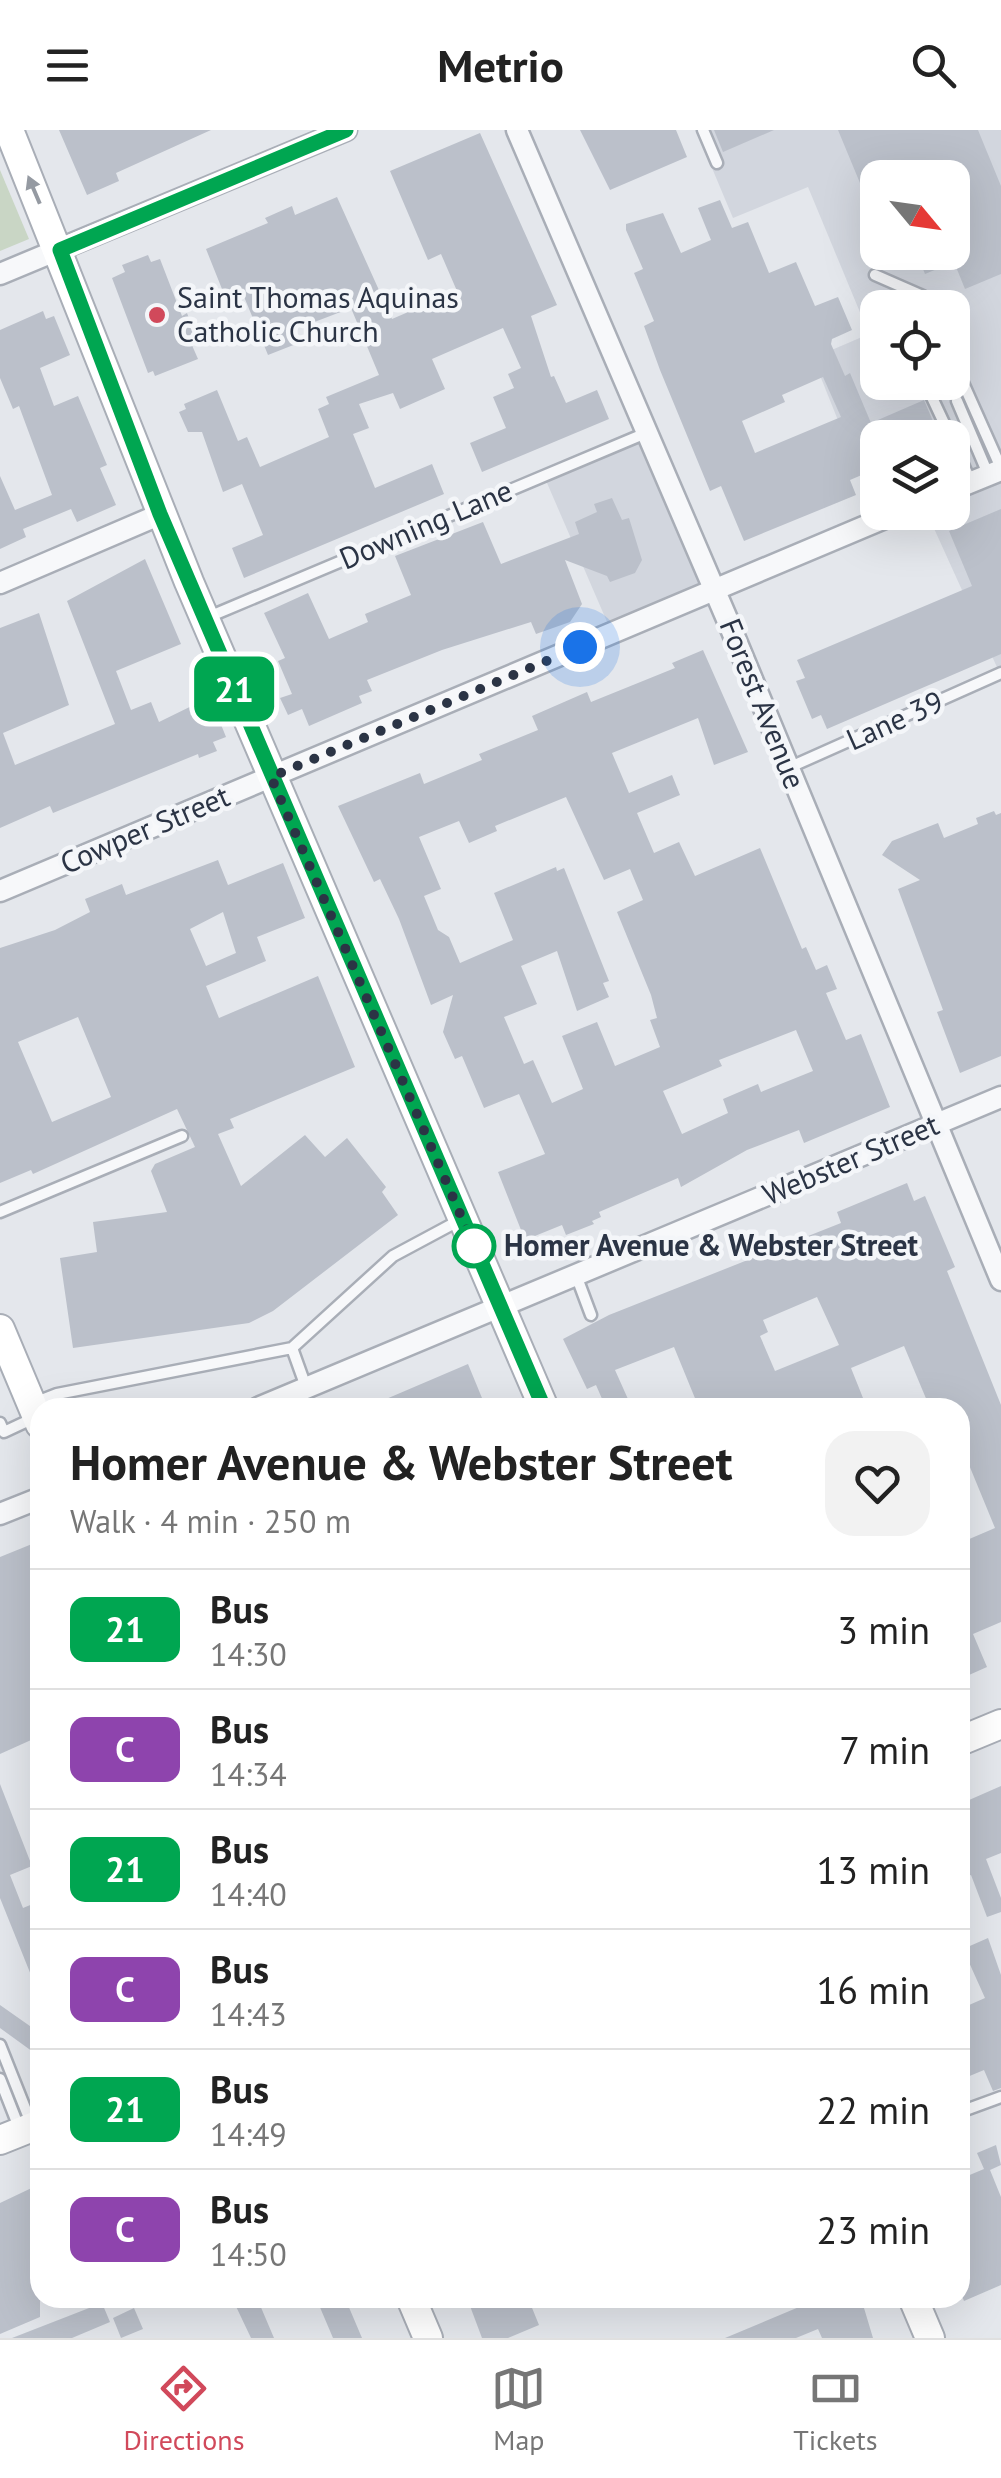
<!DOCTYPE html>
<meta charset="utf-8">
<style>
:root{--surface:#fff;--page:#f2f2f2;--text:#222;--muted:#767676;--line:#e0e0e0;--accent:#d1495b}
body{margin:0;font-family:"PT Sans",sans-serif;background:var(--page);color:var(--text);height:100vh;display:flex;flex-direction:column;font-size:38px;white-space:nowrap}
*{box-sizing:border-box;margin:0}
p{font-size:32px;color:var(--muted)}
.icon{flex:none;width:55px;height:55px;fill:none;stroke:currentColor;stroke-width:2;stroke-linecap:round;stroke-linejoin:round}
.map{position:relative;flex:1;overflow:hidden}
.drawer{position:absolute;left:30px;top:1268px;width:940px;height:910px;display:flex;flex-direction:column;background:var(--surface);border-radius:30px;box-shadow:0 10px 40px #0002}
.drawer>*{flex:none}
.badge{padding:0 20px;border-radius:15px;font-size:35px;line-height:65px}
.needle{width:65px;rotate:119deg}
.fabs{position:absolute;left:860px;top:30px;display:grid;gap:20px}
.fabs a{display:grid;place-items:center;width:110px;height:110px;border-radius:20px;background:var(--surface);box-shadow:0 10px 40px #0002;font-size:50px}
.you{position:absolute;width:50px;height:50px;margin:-25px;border:8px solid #fff;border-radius:50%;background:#1a73e8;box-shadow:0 0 0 15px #1a73e833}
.map>.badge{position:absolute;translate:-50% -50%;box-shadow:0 0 0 5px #fff}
.round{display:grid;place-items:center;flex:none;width:105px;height:105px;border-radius:30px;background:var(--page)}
.headline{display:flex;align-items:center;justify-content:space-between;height:170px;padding:0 40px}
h1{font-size:48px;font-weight:600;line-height:75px}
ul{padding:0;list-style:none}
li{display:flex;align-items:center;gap:30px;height:120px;padding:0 40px;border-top:2px solid var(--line)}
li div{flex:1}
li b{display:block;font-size:38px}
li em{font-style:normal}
li .badge{min-width:110px;font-weight:700;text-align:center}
header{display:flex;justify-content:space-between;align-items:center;height:130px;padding:0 40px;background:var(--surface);font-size:45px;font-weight:600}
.tabs{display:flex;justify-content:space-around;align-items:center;height:140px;border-top:2px solid var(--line);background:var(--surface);font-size:28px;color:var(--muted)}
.tabs a{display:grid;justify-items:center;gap:5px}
.tabs .selected{color:var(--accent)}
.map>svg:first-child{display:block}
.built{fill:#d2d6de;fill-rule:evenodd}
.green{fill:#c9d6c5}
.building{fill:#bbc0ca;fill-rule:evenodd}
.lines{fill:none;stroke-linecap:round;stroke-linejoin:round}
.lane-casing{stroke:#a9aeb7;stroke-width:15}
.street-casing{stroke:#a9aeb7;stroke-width:25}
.secondary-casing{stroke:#a9aeb7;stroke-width:32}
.lane{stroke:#f7f8fa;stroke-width:10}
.street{stroke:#f7f8fa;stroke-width:20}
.secondary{stroke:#fff;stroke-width:28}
.oneway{fill:#959aa2}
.line-casing{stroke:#fff;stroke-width:22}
.line{stroke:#00a651;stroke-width:15}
.walk{stroke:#2b3445;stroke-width:10;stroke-dasharray:0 18}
.poi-dot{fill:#d1495b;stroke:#f4f6f9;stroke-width:4}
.stop-dot{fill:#fff;stroke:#00a651;stroke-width:5}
.labels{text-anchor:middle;stroke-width:9;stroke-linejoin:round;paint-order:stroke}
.poi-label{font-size:30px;fill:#2b3445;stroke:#f4f6f9;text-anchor:start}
.street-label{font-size:30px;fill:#2b3445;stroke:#f4f6f9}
.stop-label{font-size:30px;font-weight:bold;fill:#2b3445;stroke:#f4f6f9;text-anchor:start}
</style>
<header><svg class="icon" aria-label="menu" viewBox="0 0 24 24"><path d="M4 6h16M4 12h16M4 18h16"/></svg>Metrio<svg class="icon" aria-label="search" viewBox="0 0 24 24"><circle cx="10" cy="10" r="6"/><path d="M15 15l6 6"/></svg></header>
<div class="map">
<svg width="1001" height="2208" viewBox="0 0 1001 2208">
<rect width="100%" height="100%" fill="#e4e7ec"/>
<!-- built -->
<path class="built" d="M696,0H1001V546L927,383L952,382V308H878V382L911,383L880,395L813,228L869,204L808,57L733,88ZM878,48H952V122H878ZM878,178H952V252H878Z
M647,302L715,460L611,501L544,346Z"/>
<!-- green -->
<path class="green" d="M0,40L29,109L0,121Z"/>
<!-- building -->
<path class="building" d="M59,0H211L116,43L119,51L87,65Z
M580,0H676L687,27L610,60Z
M714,0H774L723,22Z
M838,0H978L1001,56V144L965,159L954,132L925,144L916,122H952V48H878L877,94Z
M480,3L557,175L531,186L551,247L554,246L566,273L597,260L609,289L482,342L470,313L506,298L493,267L514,258L508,244L521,238L503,198L432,229L445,259L400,279L393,263L359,274L369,298L353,304L375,358L432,334L444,364L244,448L232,418L263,405L242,354L223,362L202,302H188L179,282L186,279L184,274L217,260L238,311L247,307L260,337L329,307L318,279L329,274L326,267L379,245L351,178L291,201L296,214L268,225L240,157L224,164L206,119L268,93L265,88L292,76L295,85L337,67L392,189L457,161L441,124L428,130L390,41Z
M720,70L732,98L748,92L769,143L796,132L815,176L838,167L852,200L832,209L831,214L845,246L850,243L871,293L924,270L940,308H878V338L850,350L856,365L744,411L721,356L710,361L660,240L644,196L654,191L634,143L643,139L626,100V94L663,83L681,123L711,110L698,78ZM823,247L841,287L755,323L742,291L785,272L782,265Z
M148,125L151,132L160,129L182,186L187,183L197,210L191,213L198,229L155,246L153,241L148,243L112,148L125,142L122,135Z
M43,181L46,189L54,186L70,225L40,238L54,276L78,266L107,335L100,338L116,375L77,392L71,379L23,399L26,407L0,419V346L15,380L52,365L19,276L13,279L0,248V200Z
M612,368L622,390L629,388L642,430L635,443L610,452L607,446L565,430L582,474L570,492L536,504L531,492L442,520L367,550L372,561L359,566L362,573L309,596L302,579L288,585L280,568L292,564L278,531L285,528L264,483L308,463L329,509L368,492L365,484L411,465L395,426L483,392L501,434L579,404L575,392L597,382L594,374Z
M1001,379V524L827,599L821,585L812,589L796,551L805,548L797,530L972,456L949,401Z
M145,429L181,514L116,541L131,580L151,572L159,592L210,567L226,607L213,612L217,621L199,628L198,624L53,683L50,676L0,698V498L39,483L69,575L3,603L15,635L115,594L67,471Z
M703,520L748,622L714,635L698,588L612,623L629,663L672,645L680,665L637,683L654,723L679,712L695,746L760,718L802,819L806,817L816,840L827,835L837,859L826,863L846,910L861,904L890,977L804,1013L799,1000L747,1020L681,1057L678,1048L599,1082L601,1087L592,1091L594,1094L566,1105L562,1095L525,1110L498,1042L545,1024L519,964L484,978L462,926L455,929L443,902L453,865L431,875L399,789L380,749L374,752L338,676L420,643L424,654L482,630L479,624L538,600L532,586L587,562L591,572L675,538L672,533ZM566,667L604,750L630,739L643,770L617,782L651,865L657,888L650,890L660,917L615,936L597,892L562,906L583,959L552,973L533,930L524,934L504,887L537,874L521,836L557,821L577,881L609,867L603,853L609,851L564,738L557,741L556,737L494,763L513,810L460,833L449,807L438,800L424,766L441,759L419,707L459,691L469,713L497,701L495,696ZM796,900L813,941L761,962L758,954L723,969L728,983L682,1004L663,961L722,936L719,930Z
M994,681L996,685L1001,683V926L960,943L937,882L943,880L898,759L920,750L882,725L892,711L938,693L944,708L978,694L976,688Z
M218,730L228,755L283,733L305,788L257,807L266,831L206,856L219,888L318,846L355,937L230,989L234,998L218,1004L241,1056L305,1005L325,1027L347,1008L386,1057L382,1062L398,1085L273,1181L249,1193L73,1218L60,1128L97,1122L93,1092L167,1082L151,1041L155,1034L195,1017L177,979L33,1044L31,1040L0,1053V818L55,800L90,782L85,769L122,754L126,765ZM223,782L236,823L206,836L190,799ZM78,887L111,967L52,992L18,912Z
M907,1053L914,1071L925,1066L955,1137L947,1141L1001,1275V1492L973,1504L987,1537L960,1549V1413L995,1398L960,1313V1278H930L904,1216L851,1238L867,1278H699L674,1217L615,1240L632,1278H606L596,1255L587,1259L563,1209L609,1185L841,1093L837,1082ZM817,1167L839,1215L775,1241L760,1206L768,1202L763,1190Z
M468,1234L482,1268L460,1278H365Z
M32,1414L40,1433V1606L0,1624V1427Z
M0,1654L32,1736L10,1745L23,1778L40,1771L39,1865L0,1768Z
M1001,1656V1723L986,1729L1001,1768V1782L987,1787L971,1745L960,1749V1674Z
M988,1808L1001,1845V1958L993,1961L984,1940L960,1950V1879L985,1868L963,1819Z
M0,1875L37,1901L40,1927L0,1898Z
M996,2015L1001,2035L990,2040L1001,2067V2155L964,2171L960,2161V2049L984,2039L977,2023Z
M40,2054V2187L0,2204V2073Z
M232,2168H257L274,2208H251Z
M316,2168H345L362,2208H333Z
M467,2168H528L539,2195L508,2208H482Z
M795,2168H861L873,2208H822L818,2199L796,2208H725L799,2177Z
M102,2173L110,2192L72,2208H12Z
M134,2178L143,2199L121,2208L113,2188Z"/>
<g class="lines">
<!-- lane casing -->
<g class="lane-casing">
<path id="lane" d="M703,0L717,33
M875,145L923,166L928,178
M952,228L1001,338
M929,261L951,308
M957,271L988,344
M952,310L971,352
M206,488L646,303
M788,638L1001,543
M0,1082L182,1006
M576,1145L591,1185
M306,1257L292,1218L393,1126L462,1089
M34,1273L57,1264L292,1218
M0,1293L4,1302L36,1287
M0,1915L31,1993
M0,1949L20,2000
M960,1982L1001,1967"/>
</g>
<!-- street casing -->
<g class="street-casing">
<path id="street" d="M517,0L727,489L1001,1150
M0,144L346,0
M952,360L1001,340
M0,453L161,384
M0,761L899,382
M258,1278L1001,967
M0,1384L40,1368"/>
</g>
<!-- secondary casing -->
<g class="secondary-casing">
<path id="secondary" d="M9,0L189,452L544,1278
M0,1199L40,1294
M960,1611L1001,1594
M0,2010L40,1994
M411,2168L428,2208
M913,2168L930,2208"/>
</g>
<!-- lane -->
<use href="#lane" class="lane"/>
<!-- street -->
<use href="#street" class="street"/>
<!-- secondary -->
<use href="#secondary" class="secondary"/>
</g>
<!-- one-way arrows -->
<defs><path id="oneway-solid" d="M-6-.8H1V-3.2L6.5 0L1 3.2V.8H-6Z" transform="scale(2.5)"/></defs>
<use class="oneway" href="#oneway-solid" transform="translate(34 60) rotate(-113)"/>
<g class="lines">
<!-- line casing -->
<g class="line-casing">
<path id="line" d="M346,0L60,120L160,384L544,1278"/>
</g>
<!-- line -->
<use href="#line" class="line"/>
<!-- walk -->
<path class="walk" d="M474,1116L271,647L580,517"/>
</g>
<!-- markers -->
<circle class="poi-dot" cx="157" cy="185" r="10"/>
<circle class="stop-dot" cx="474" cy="1116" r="20"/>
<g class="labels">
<!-- poi labels -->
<g class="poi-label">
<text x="177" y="178">Saint Thomas Aquinas<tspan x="177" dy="34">Catholic Church</tspan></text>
</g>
<!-- street labels -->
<g class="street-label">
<text transform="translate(426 395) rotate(-23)" y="10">Downing Lane</text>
<text transform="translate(762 574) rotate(68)" y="10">Forest Avenue</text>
<text transform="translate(895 591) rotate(-24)" y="10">Lane 39</text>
<text transform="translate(145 700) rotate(-23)" y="10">Cowper Street</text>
<text transform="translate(851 1030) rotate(-23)" y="10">Webster Street</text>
</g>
<!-- stop labels -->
<g class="stop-label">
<text x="504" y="1126">Homer Avenue &amp; Webster Street</text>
</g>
</g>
</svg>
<div class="fabs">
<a><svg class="needle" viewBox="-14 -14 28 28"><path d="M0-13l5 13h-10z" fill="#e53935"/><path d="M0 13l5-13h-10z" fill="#767676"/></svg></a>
<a><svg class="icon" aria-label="locate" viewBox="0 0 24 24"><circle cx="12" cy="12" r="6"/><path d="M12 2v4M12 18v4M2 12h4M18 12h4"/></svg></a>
<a><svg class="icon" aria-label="layers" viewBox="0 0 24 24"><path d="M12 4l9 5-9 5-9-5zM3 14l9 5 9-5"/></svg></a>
</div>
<div class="you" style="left:580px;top:517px"></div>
<b class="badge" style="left:234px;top:559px;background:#00a651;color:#fff">21</b>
<section class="drawer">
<div class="headline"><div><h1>Homer Avenue &amp; Webster Street</h1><p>Walk · 4 min · 250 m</p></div><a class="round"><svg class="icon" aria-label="heart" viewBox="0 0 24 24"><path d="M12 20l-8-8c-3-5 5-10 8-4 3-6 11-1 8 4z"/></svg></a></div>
<ul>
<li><span class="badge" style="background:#00a651;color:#fff">21</span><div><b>Bus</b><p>14:30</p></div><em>3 min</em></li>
<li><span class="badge" style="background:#8e44ad;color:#fff">C</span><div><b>Bus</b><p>14:34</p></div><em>7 min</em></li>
<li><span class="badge" style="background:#00a651;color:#fff">21</span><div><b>Bus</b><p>14:40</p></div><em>13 min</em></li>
<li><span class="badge" style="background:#8e44ad;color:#fff">C</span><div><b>Bus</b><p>14:43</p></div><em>16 min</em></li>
<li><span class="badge" style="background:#00a651;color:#fff">21</span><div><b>Bus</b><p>14:49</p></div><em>22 min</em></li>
<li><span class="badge" style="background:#8e44ad;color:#fff">C</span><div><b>Bus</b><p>14:50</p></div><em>23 min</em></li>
</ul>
</section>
</div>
<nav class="tabs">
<a class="selected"><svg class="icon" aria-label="directions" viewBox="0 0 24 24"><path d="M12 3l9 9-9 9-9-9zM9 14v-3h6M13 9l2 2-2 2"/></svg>Directions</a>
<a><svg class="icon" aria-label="map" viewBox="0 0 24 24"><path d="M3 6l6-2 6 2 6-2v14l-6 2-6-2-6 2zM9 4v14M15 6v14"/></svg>Map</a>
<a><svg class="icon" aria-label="tickets" viewBox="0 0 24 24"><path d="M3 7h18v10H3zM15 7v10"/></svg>Tickets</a>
</nav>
